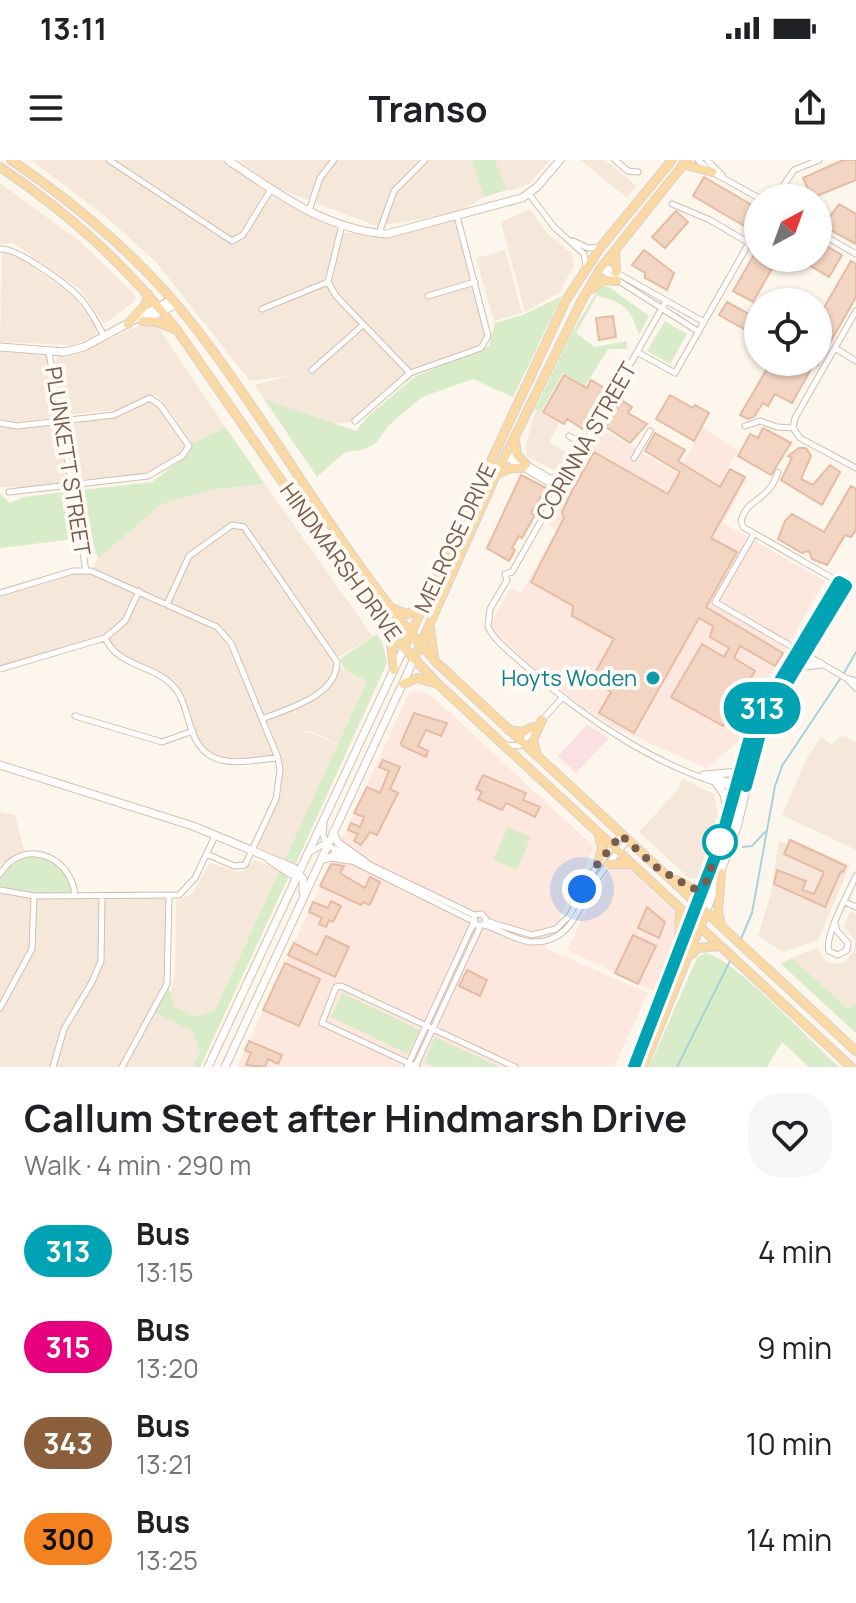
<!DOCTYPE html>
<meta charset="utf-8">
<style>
:root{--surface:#fff;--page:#f6f6f6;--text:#202124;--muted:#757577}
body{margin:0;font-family:Manrope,sans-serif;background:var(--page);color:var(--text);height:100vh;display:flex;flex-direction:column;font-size:30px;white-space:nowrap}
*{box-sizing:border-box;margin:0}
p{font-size:26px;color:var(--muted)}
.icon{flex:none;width:44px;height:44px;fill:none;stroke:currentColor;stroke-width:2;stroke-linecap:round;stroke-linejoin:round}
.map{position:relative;height:907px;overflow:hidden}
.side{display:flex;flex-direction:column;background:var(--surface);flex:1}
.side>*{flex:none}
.badge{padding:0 16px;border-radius:26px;font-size:28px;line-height:52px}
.needle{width:52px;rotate:41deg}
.tools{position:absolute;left:744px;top:24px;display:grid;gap:16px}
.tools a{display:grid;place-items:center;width:88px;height:88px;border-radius:50%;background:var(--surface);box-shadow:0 2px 6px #0004;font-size:40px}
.you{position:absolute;width:40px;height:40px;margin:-20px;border:6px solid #fff;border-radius:50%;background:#1a73e8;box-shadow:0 0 0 12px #1a73e833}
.map>.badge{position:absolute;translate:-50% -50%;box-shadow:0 0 0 4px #fff}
.round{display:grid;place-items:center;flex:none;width:84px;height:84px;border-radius:32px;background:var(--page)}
.headline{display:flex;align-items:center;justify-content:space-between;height:136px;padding:0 24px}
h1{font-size:38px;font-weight:700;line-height:60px}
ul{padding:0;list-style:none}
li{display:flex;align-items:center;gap:24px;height:96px;padding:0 24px}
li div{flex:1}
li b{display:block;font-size:30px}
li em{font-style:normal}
li .badge{min-width:88px;font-weight:700;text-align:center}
.status{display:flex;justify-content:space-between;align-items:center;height:56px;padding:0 40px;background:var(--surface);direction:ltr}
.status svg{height:22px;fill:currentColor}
header{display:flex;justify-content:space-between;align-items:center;height:104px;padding:0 24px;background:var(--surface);font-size:36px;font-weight:700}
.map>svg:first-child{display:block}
.residential{fill:#f5e8da}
.commercial{fill:#fde8e0}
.medical{fill:#fbdfe3}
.green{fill:#d8ecc9}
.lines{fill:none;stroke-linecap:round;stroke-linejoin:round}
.stream{stroke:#a5d3da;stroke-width:2}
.building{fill:#f3d5c3;stroke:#e6bba3;stroke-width:2}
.street-casing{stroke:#d1beb0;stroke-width:7}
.secondary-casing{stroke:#d6c0b0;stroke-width:9}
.primary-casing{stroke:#dad1cd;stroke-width:10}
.street{stroke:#fff;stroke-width:5}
.secondary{stroke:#fff;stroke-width:7}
.primary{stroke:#fbd9a5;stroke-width:8}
.line-casing{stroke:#fff;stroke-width:18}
.line{stroke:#00a3b4;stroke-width:12}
.walk{stroke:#7a5c4d;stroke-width:8;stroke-dasharray:0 14.4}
.culture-dot{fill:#0f9aa8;stroke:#fffaf3;stroke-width:3}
.stop-dot{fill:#fff;stroke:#00a3b4;stroke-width:4}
.labels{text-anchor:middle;stroke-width:8;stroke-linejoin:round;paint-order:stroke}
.street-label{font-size:22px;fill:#7a5c4d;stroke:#fffaf3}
.culture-label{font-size:22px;fill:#0d838f;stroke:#fffaf3;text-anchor:end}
</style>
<div class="status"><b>13:11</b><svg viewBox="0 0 49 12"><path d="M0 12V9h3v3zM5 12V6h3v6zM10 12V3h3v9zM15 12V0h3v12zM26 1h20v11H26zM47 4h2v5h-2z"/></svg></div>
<header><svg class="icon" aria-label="menu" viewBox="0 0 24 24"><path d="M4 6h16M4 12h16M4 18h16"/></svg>Transo<svg class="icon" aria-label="share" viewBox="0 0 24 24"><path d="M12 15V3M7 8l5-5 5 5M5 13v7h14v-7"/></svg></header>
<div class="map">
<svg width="856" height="907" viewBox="0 0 856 907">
<rect width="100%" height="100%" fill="#fdf6ec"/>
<!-- residential -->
<path class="residential" d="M31,0H225L344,73H395L451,54L377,66L277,28L238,0H472L484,37L458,53L487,168L481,188L416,215L355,261L335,264L313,256L316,252L311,256L264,239L255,225L294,215L250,221L156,102L106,57Z
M495,0H550L529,24L513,30H507Z
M580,0H605L637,26L627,38Z
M0,23L82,83L135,135V141L104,164L81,130L13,83L0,84Z
M530,49L547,73L572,94L574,106L559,133L525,152L501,62Z
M505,90L522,153L494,161L476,98Z
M2,91H10L73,135L97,169L95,176L73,185L0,182Z
M149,161H154L226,268L192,283L161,239L155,235H148L126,249L64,255L55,201L58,196L90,188Z
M0,190L47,195L56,257L17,263L0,260Z
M149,240L156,241L185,283L184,291L149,314L76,320L67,264L123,255Z
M536,249L560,262L549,282L569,294L561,307L553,310L527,296L526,285Z
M57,264L67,322L26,327H0V265Z
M265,324L373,477L337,498L338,507L367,521L338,584L309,570L302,573L309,572L338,585L285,699L255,686L279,630L278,598L226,601L215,598L199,585L180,535L168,521L127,502L105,478L0,509V433L73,411H91L98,399L160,345L209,330Z
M845,576L856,582V690L782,655L808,596L821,577L832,585L838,577Z
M683,619L714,634L718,653L698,717L690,719L639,672L674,634Z
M0,652L15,655L24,690L0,705Z
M789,678L850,705L818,780L783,792L758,776L771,734L779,681L786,684Z
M254,700L280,710L215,850L196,857L175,847L170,834L175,814L176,741L192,734L210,703L240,713Z
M0,730L34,736H169L167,824L153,852L193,872L200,892L193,907H0Z
M850,752L856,754V844L848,849L792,798L817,788L826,801L836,804L846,801L855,789L854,778L844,767Z"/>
<!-- commercial -->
<path class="commercial" d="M598,267L677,313L703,268L738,290L728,308L747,319L723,363L825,421L756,539L737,583L706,608L611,566L579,545L531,506L494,470L492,461L510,428L521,433L556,371L546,362Z
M419,531L433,537L594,687L545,788L648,833L614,907H237L409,533Z
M616,706L629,709L676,753L678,764L674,792L656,832L567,790L596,731L608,712Z"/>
<!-- medical -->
<path class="medical" d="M587,565L609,578L576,613L558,596Z"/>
<!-- green -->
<path class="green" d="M472,0H495L507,30L484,37Z
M601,125L609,127L649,156L639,175C631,149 624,142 597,136L576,173L595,187L627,181V189H608L585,226L563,213L541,251L535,249L573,171Z
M562,136L513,237L473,219L422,237L388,266L376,283L363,290L345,292L317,317L264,239L356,271L367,257L416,216L489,186L495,163L525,154Z
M665,161L687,174L670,204L647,191Z
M226,268L265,324L209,330L160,345L98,399L91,377L0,388V334L10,343L23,337L152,322L189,294L192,283Z
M377,474L383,484L387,503L296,703L285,699L367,521L345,510L340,499Z
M508,667L531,677L517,710L493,700Z
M31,695C56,694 69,713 75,735L34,736L0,730V714L11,701Z
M280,710L289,716L200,907H193L200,892L193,872L153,852L167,824L175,847L196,857L215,850Z
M705,793C734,798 812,883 839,907H809L782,882L767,907H649L697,798Z
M792,798L848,849L856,844V873L781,804Z
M342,833L420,870L408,894L331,857Z
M435,877L500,907H434L424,902Z"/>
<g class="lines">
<!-- stream -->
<path class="stream" d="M844,513L856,492
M743,687L752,686L765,672
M740,781L752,753L775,626L782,606L840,519
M677,907L730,801"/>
</g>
<!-- building -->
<path class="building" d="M843,0H856V20L812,38L803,18Z
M704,17L757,48L746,67L693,36Z
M839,44L856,54V84L823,66Z
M676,51L688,62L665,88L652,77Z
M818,81L842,95L829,117L797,98H818Z
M758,88V98H778L753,142L733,131Z
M644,90L674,113L667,130L645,118V113L632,105Z
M851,101L856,104V137L818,204V158Z
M727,142L758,159V177L719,155Z
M613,156L616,177L599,180L596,158Z
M771,202H788L798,208L801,202H815L792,243L775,234L768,246L763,243L754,257L748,259L740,255Z
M564,215L587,228L591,220L606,229L583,269L567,259L564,264L543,252Z
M670,235L693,248L695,245L709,253L694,281L656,259Z
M623,241L632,247L628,253L647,264L630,283L603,265Z
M763,268L791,283L771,315L738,296L750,274L758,278Z
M655,273L685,290L678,301L720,327L730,309L745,317L711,378L737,392L706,447L783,493L775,506L740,486L734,498L755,511L723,566L671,537L702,484L724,497L729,488L710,477L713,466L699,458L634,573L599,553L611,532L591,520L614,479L572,456L573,446L531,422L564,358L562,352L572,331L594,292L668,334L680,312L645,291Z
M799,288H806L811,296L801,319L813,325L830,305L840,312L822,345L781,320L792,298L788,296Z
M521,315L546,328L531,353L535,355L522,378L519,376L512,388L515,390L509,401L487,388Z
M851,326L856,329V370L851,377L845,375L827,405L812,399L809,391L802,393L778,379L785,361L792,354L824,372Z
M414,553L447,563L441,576L426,570L418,586L428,591L426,597L402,586L401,583Z
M383,600L400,607L390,629L398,633L377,675L370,672L361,685L354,681L358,674L348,670L351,663L360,667L364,657L354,653L367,627L380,633L389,611L379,607Z
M483,615L526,633L523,640L540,647L535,657L506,643L502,650L478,639L482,632L476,629Z
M790,680L846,706L843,712L841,711L825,747L774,724L777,710L806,721L802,730L814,734L824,712L784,694Z
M331,704L344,706L340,713L365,728L370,717L380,722L370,745L363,742L361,745L320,726Z
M331,741L341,746L333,762L329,760L326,767L319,764L322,758L309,752L313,742L328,748Z
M647,747L665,762L659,778L638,768Z
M633,775L656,786L638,824L615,813Z
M326,776L349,787L335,817L288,795L294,783L317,795Z
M285,803L320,819L299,866L263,850Z
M467,810L487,820L480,836L459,826Z
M249,881L282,895L278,904L268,899L265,907L246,905L251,893L245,890Z"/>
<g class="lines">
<!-- street casing -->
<g class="street-casing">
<path id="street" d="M109,0L232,81L243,75L271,29
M615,0L628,11L638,12
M698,0L712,12L759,38
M707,0L722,15
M529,34L554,67L584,94L586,105
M775,38L794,10L819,0
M672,44L710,60L749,83
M309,51L320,18L334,0
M342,65L328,122L336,136L410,213L481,188L488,176L457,56
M818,72L856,94
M379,73L394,31L425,0
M573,81L588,88L601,87
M0,89C17,87 73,128 84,143C92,153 98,165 104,176
M600,109L608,108L704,162
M600,109L699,172
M428,136L475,122
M666,141L512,412L505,414L507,420L490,449L488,467C495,481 510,492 522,503C584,559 663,612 745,631
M262,149L328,122
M835,188L856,201
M49,192L86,411
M637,192L675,213L758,67
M312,210L363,165
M355,261L410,213
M0,263L17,266L114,255L150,238L160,245L189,286L182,296L148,316L9,332
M745,266L760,261L777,267L793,268
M793,268L795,258L856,151
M793,268L800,278L856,308
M569,276L584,285
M507,293L562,325
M505,297L559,329
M634,298L650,271
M778,312C768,343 747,337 741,361L743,367L846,426
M754,374L715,442L846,518
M0,433L73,411H91L217,467L231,483L278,598L280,610L276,639L245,705L234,706L207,694
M167,444L189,396L232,365L244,367L337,502C337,536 287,549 262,559
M105,478C118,507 155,505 174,527C191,546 186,582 211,596C230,607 257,599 278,598
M0,509L105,478L125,461L139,431
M856,521L846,518L856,528
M75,556L162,582L193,571
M541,561L562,538
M505,585L519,586L535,569
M708,616L746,626
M324,664L323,675L327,685
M310,692L324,684L355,698
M334,692L471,760
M364,702L474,755L482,754L486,759L484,765H475L474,755
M0,714C22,677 71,695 75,735
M0,730L34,736L179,735L195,718L215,676
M845,742L856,747
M486,761L532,775L556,769L570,755L588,718L621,675
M835,764L837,771L848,783L847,790L838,795L829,791C824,776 849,732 856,716
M484,765C500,769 515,781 532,782C569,783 577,752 592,726C603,710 615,695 627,681
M0,848L32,789L34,736
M53,907L64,869L92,822L101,801L102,736
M122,907L167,824L169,736
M407,907L473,764
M415,907L480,767
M417,907L322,863L336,827L341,826L515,907"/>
</g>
<!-- secondary casing -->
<g class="secondary-casing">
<path id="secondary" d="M228,0C276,33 327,70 387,74L522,38L537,27L560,0
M142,161L175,145
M0,187L64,192L84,187L171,140
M797,507L821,504
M0,605L193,666L294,708L303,719V732
M704,615L739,612
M716,623L724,634L727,650
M333,672L338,683L365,702
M270,700L291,714H298
M321,700L331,697L349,700
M697,744L720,684L753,566L839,422
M706,752L737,667L761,570L846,426
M208,907L404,488
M225,907L414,499"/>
</g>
<!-- primary casing -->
<g class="primary-casing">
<path id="primary" d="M11,0C82,48 146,103 198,171C281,279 344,400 435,501L856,891
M683,4L712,12
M0,7C72,56 123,102 177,170L365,441L388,471L439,525L851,907
M615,90L616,112
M592,129L603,120L617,121
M143,161L157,162L176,170
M128,164L146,144L148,134
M515,280L517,295L526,304
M497,314L511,308H523
M388,447L407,454L420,449
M430,468L434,498
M390,475L394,510
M404,488L566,140L600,88L672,0
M414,499L496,315L581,142L600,109L687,0
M403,524L417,518L434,523
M508,570L522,572L533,567
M537,595L533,580L542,560
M598,704L602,688L598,673
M608,704H631
M721,713L718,751L721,764
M677,720L693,729L706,722
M679,787L680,749
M692,794L698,788L719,786
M634,907L697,744
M643,907L706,752"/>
</g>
<!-- street -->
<use href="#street" class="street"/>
<!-- secondary -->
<use href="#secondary" class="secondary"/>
<!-- primary -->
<use href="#primary" class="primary"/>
</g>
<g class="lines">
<!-- line casing -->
<g class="line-casing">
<path id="line" d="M634,907L720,684L753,566L839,422L846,426L773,546L761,570L746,626"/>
</g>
<!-- line -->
<use href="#line" class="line"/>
<!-- walk -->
<path class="walk" d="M582,729L596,706L621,675L656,707L693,729L706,722L720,682"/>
</g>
<!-- markers -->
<circle class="culture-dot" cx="653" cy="518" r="8"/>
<circle class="stop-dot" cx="720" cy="682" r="16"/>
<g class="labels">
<!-- street labels -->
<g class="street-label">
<text transform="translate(586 281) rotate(-60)" y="8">CORINNA STREET</text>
<text transform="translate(68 301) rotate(81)" y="8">PLUNKETT STREET</text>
<text transform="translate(455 378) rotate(-65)" y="8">MELROSE DRIVE</text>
<text transform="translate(341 402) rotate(54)" y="8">HINDMARSH DRIVE</text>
</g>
<!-- culture labels -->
<g class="culture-label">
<text x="637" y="526">Hoyts Woden</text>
</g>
</g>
</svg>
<div class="tools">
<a><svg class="needle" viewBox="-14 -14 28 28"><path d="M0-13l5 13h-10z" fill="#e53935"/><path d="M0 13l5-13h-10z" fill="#757577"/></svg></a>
<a><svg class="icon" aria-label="locate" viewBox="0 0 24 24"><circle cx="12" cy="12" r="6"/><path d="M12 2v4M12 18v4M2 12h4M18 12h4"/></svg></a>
</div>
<div class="you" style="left:582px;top:729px"></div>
<b class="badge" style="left:762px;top:548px;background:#00a3b4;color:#fff">313</b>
</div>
<section class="side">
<div class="headline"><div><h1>Callum Street after Hindmarsh Drive</h1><p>Walk · 4 min · 290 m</p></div><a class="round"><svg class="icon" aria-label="heart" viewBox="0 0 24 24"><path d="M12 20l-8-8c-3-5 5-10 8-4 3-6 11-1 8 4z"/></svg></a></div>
<ul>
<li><span class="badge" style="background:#00a3b4;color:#fff">313</span><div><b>Bus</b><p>13:15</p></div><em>4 min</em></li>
<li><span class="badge" style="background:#e6007e;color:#fff">315</span><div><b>Bus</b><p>13:20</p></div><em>9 min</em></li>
<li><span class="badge" style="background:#8b5e3c;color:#fff">343</span><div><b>Bus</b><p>13:21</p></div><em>10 min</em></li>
<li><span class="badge" style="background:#f58220;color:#111">300</span><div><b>Bus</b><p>13:25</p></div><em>14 min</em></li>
</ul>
</section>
